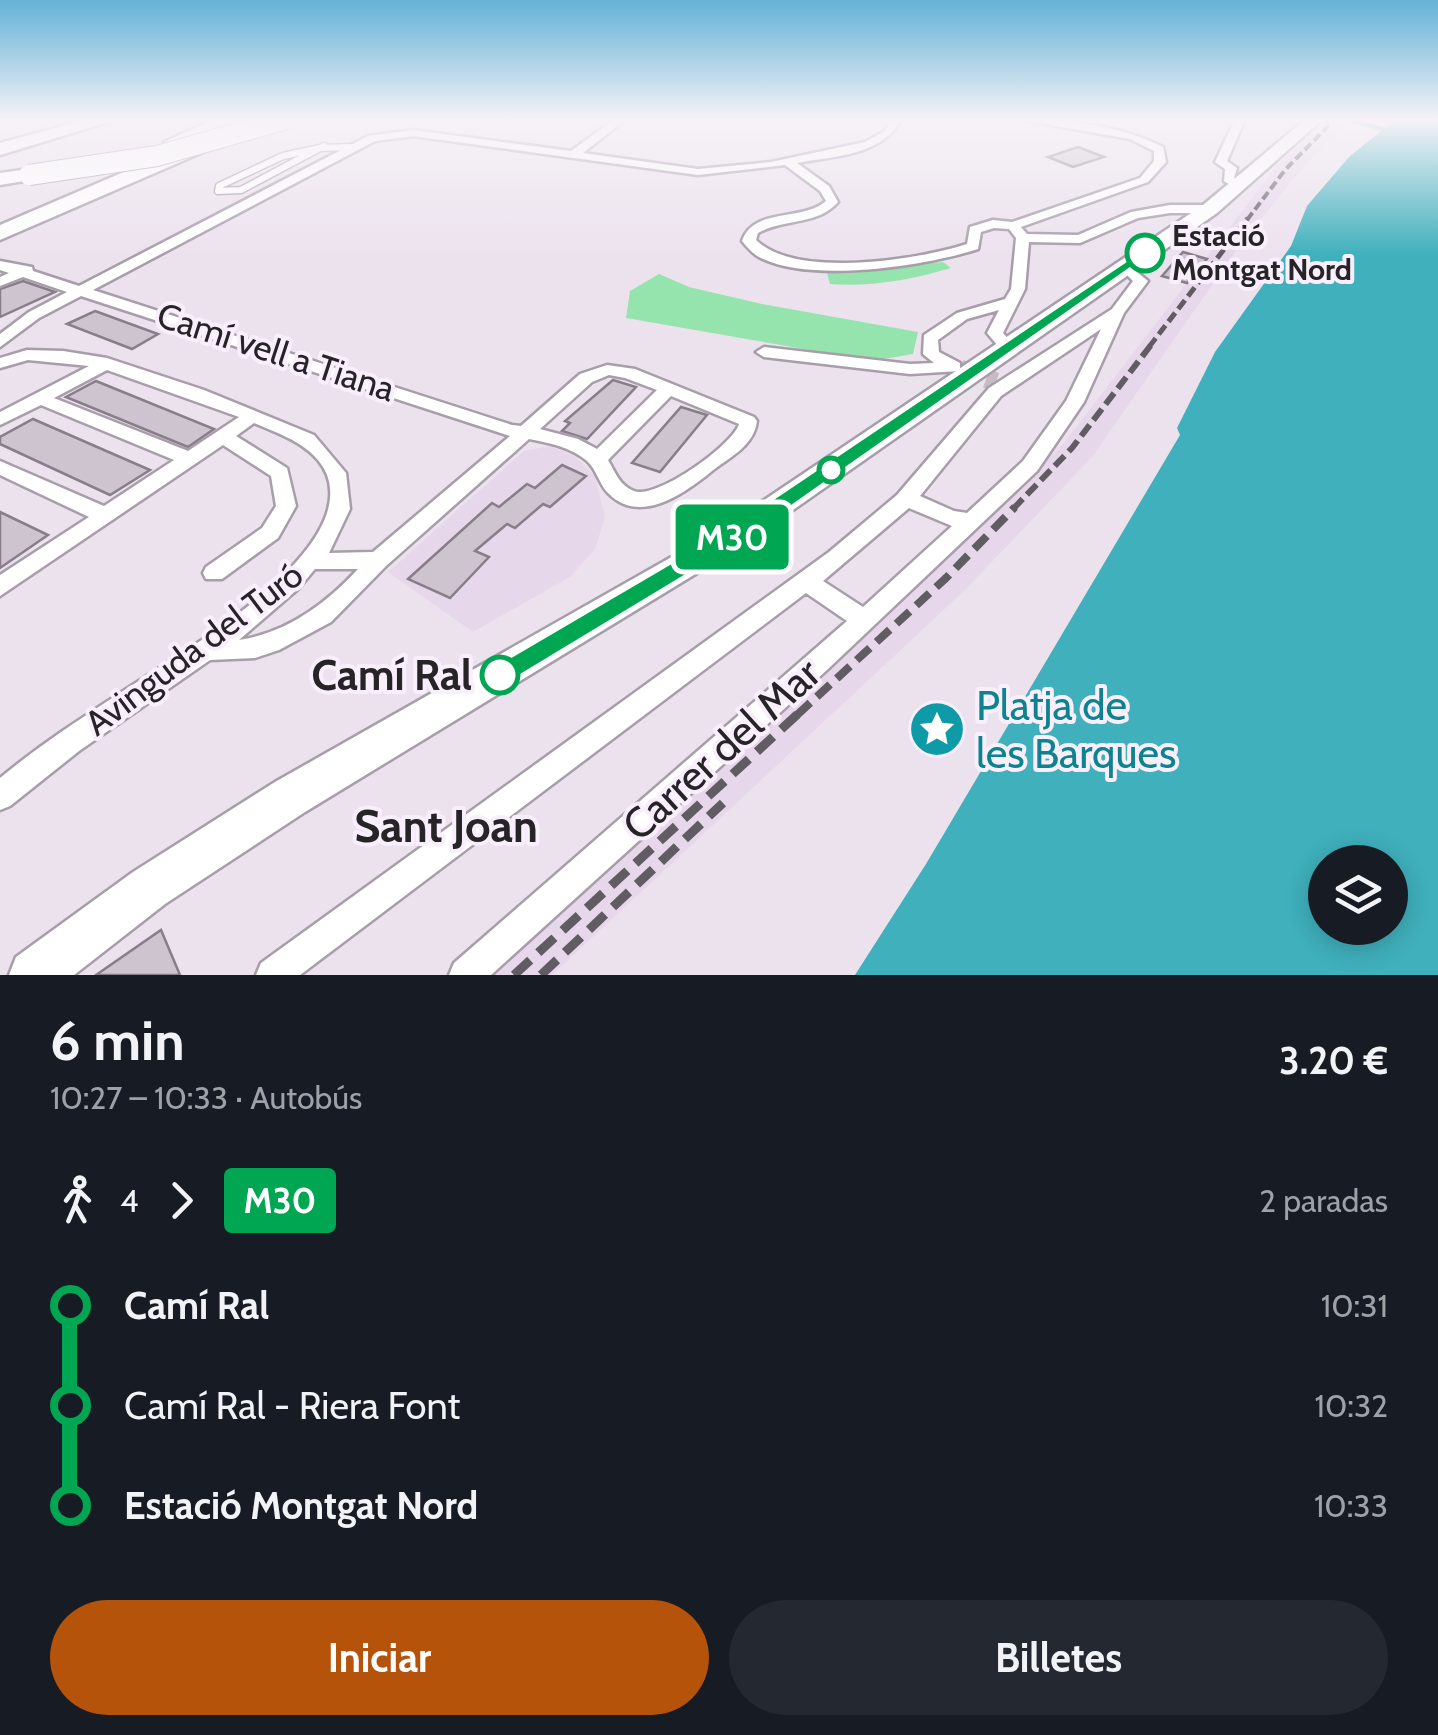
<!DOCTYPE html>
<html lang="es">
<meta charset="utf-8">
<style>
:root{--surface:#171b24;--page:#242831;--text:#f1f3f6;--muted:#9ea1a6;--accent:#b45309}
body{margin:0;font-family:Cabin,sans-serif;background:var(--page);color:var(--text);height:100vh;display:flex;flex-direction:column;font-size:38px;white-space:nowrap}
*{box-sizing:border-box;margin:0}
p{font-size:32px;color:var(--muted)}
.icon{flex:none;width:55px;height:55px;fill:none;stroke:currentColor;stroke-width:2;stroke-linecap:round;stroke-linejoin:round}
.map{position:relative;height:975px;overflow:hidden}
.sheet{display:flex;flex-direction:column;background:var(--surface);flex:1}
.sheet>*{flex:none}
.badge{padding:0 20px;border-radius:8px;font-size:35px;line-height:65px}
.buttons{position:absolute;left:1308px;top:845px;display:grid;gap:20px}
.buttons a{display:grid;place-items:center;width:100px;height:100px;border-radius:50%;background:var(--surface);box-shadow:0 5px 25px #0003;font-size:50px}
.map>.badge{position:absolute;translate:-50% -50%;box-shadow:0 0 0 5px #fff}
.legs{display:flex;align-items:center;gap:15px;height:110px;padding:0 50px;font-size:32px}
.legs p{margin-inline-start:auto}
.summary{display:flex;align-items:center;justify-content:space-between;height:170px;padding:0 50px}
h1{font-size:55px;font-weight:700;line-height:75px}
.primary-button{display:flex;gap:20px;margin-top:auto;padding:20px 50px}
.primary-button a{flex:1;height:115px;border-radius:60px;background:var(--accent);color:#fff;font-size:40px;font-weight:700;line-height:115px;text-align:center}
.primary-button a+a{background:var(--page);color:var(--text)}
ul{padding:0 50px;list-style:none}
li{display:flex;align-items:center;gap:35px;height:100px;font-size:38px}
li i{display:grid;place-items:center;width:15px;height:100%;margin:0 12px;background:currentColor}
li i::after{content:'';width:25px;height:25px;margin:-12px;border:8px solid;border-radius:50%;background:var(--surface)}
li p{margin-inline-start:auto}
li:first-child i{background:linear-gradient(#0000 50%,currentColor 0)}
li:last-child i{background:linear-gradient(currentColor 50%,#0000 0)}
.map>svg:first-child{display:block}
.built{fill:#e7d7ea}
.green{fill:#95e4ae}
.water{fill:#3fb0bc;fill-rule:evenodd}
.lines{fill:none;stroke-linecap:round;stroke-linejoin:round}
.stream{stroke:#3fb0bc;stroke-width:4}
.building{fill:#cec4d0;stroke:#877e89;stroke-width:2.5}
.street-tunnel{stroke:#c5bcc6;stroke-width:19;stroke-dasharray:19 9;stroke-linecap:butt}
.lane-casing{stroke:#a79eaa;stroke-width:9}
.street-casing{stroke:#a79eaa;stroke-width:5}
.primary-casing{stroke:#a79eaa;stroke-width:5}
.highway-casing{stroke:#a79eaa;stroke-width:5}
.lane{stroke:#fff;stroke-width:6}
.street{fill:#fff;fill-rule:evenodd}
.primary{fill:#fff;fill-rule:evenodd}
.highway{fill:#fff;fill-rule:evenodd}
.rail-far4{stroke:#615c63;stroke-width:4;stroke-dasharray:9 4;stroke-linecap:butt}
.rail-far3{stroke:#615c63;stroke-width:5;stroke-dasharray:11 5;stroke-linecap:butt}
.rail-far2{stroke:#615c63;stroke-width:6;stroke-dasharray:14 6;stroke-linecap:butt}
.rail-far1{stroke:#615c63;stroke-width:8;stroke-dasharray:18 9;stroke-linecap:butt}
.rail{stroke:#615c63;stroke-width:9;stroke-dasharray:22 11;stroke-linecap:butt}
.highway-bridge-casing{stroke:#a79eaa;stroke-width:22;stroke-linecap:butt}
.highway-bridge{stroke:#fff;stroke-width:20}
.line-1{fill:#00a651;stroke:#fff;stroke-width:2.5}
.stop-1-dot{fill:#fff;stroke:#00a651;stroke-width:5}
.labels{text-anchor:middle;stroke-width:8;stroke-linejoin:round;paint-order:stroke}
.far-stop-label{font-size:30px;font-weight:bold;fill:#272428;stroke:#f9effc;text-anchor:start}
.street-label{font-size:35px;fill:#272428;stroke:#f9effc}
.near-stop-label{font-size:42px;font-weight:bold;fill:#272428;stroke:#f9effc;text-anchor:end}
.near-culture-label{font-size:42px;fill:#0d838f;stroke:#f9effc;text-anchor:start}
.near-street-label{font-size:42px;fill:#272428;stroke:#f9effc}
.near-neighbourhood-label{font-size:45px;font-weight:bold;fill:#272428;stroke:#f9effc}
</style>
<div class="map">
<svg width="1438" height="975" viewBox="0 0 1438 975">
<rect width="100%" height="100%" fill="#ece2ee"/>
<!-- built -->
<path class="built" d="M1326,119H1350L1298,173L1238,248L1092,457L964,591L552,975H487L934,571L1064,443L1276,167Z
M550,446L573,455L595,476L605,517L595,549L570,577L473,632L388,572L524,451Z"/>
<!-- green -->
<path class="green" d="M943,262L951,268C910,280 872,287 830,284L827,273Z
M659,274L689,287L762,304L918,332L913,354L872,361L626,318L630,291Z"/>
<!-- water -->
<path class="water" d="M1396,119H1438V975H855L926,864L1180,435L1177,428L1215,352L1291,246L1307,206L1349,157ZM1325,862H1390V928H1325Z"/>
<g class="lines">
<!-- stream -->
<path class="stream" d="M1349,120L1386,130"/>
</g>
<!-- building -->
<path class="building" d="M1078,147L1104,157L1073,167L1048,157Z
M1183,252L1207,259L1187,283L1162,276Z
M23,281L55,292L0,317V289Z
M95,311L158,334L132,349L67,324Z
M613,380L636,387L587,439L562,431L570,423L565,421Z
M96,381L214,429L188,447L66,397Z
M681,407L707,415L660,472L632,463Z
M33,419L104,450L150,470L110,495L0,444V437Z
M562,465L586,476L550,507L543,504L515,528L507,524L475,551L489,557L450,598L408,579L492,503L499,507L527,484L535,488Z
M0,512L48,535L0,568Z
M161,930L180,975H96Z"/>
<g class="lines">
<!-- street-tunnel -->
<path class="street-tunnel" d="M960,369L996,382"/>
<!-- lane casing -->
<g class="lane-casing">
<path id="lane" d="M320,148L241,190L218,191L219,186L283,156Z
M320,148L324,146
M320,148L353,147"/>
</g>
<!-- street casing -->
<g class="street-casing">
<path id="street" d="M615,119H626L583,153L698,169L771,162L865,142L885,131L891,119H901C883,156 833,156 797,163L829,186L838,202C817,226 784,218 758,233L756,240C796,279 917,260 967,244L970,227L993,220L1012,222L1140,178L1154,161V151L1130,139L1017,119C1065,119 1120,125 1163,147L1166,162L1148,182L1021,227L1027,234L1078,235L1131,212L1170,205H1210L1216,209L1210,213H1170L1138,218L1080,243L1029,242L1025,289L1003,333L1018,350L1016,353H1004L987,333L999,310L967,319L938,340L939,352L960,363V371L910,374L764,357L756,352L764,347L910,364L934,363L923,354L924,335L957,313L1005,299L1011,289L1016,238L1009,229L994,228L981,232L978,249C926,266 809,284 759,257C753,254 747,247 742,241C753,207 802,222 826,201L820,191L785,165L698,175L413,136L375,141L93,290L512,425L521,426L580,374L607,365L635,369L754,417L757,421C754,446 730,457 712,471C685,493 640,526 608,493C599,484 597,470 587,461C571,447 549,443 529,439L386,566L331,622L279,650L255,658L210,660L79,751L10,806L0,810V778C41,744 86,715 131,686C184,651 356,553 327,475C316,446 280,434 254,423L236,436L287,468L296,506L278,538L222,579H206L203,573L206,567L262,528L276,506L271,476L223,445L0,596V575L89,517L0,475V461L104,506L174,460L41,405L0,425V412L89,366L28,360L0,368V358L27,350L63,351L107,358L204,390L314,435L346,473L350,509L329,553L373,552L510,436L81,296L39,318L0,347V334L29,312L67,292L23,277L0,286V277L9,273L0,270V261L32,267L33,271L79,286L368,136L413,130L571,151ZM107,370L239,417L188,451L54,398ZM609,375L625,378L657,390L597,449L578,439L540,429L592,382ZM671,396L739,424C733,445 656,500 634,491C620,486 615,472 608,460ZM315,569H358C326,604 286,633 239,640L299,588Z
M1235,119H1245L1227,161L1237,168L1234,178L1245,186L1239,190L1224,181L1225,169L1215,162Z
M1126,263L1148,281L1124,313L1084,402L1037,471L828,669L491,975H449L454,963L847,621L806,593L300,975H256L261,963L829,552L897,495L989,388L1112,309L1133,281L1119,267ZM1101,329L1066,401L1023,461L967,513L954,511L920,496L1001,396ZM909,508L952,526L863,607L823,581Z"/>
</g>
<!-- primary casing -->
<g class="primary-casing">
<path id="primary" d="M1306,119H1323L1217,213L743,545L305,812L165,904L74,975H9L16,957L133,872L275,782L721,529L1203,205Z"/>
</g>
<!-- highway casing -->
<g class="highway-casing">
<path id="highway" d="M89,119H118L0,155V143Z
M215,119H238L195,142H208V150L0,240V225L173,151L164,150V142Z
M29,169L39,175L36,179L0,185V173Z"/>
</g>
<!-- lane -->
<use href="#lane" class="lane"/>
<!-- street -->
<use href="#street" class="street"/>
<!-- primary -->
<use href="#primary" class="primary"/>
<!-- highway -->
<use href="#highway" class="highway"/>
<!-- rail-far4 -->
<path class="rail-far4" d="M1247,220L1285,170L1335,119"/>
<!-- rail-far3 -->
<path class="rail-far3" d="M1149,347L1248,218"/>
<!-- rail-far2 -->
<path class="rail-far2" d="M1013,509L1072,448L1151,345"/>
<!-- rail-far1 -->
<path class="rail-far1" d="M797,715L946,578L1015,507"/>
<!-- rail -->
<path class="rail" d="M514,975L800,712
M541,975L723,803"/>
<!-- highway-bridge casing -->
<g class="highway-bridge-casing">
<path id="highway-bridge" d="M29,175L157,156L286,119"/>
</g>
<!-- highway-bridge -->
<use href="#highway-bridge" class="highway-bridge"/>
</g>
<!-- sky -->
<linearGradient id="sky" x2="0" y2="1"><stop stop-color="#64b2d6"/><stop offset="0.47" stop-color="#f6f2f7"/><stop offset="1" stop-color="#f6f2f7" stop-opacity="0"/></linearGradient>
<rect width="1438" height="255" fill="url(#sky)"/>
<!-- line-1 -->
<path class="line-1" d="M1141,251L1152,253L739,543L509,682H492L488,675L492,668L724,532Z"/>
<!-- icons -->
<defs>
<g id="sight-disc" transform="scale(2.875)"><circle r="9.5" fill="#0f9aa8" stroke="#f9effc"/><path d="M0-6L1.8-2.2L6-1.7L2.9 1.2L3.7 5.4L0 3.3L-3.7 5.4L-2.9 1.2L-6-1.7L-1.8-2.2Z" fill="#fff"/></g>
</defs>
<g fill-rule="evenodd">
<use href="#sight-disc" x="937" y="729"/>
</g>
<!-- markers -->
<g class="stop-1-dot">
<circle cx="1145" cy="253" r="18"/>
<circle cx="831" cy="470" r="12"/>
<circle cx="500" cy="675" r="18"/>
</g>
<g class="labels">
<!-- far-stop labels -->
<g class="far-stop-label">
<text x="1172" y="246">Estació<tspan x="1172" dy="34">Montgat Nord</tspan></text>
</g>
<!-- street labels -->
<g class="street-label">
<text transform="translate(276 352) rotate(18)" y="12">Camí vell a Tiana</text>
<text transform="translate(194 649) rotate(-37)" y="12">Avinguda del Turó</text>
</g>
<!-- near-stop labels -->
<g class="near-stop-label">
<text x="472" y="690">Camí Ral</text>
</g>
<!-- near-culture labels -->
<g class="near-culture-label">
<text x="976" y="720">Platja de<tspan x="976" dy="48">les Barques</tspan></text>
</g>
<!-- near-street labels -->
<g class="near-street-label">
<text transform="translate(721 749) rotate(-42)" y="15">Carrer del Mar</text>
</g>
<!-- near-neighbourhood labels -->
<g class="near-neighbourhood-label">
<text x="446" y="842">Sant Joan</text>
</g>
</g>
</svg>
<div class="buttons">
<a><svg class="icon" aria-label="layers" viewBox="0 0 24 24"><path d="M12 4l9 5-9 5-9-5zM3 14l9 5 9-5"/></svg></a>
</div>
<b class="badge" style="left:732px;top:537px;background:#00a651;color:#fff">M30</b>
</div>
<section class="sheet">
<div class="summary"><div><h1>6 min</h1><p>10:27 – 10:33 · Autobús</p></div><b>3.20 €</b></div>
<div class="legs"><svg class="icon" aria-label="walk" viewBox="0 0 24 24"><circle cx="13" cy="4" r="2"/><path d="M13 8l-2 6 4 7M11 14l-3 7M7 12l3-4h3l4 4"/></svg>4<svg class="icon" aria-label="forward" viewBox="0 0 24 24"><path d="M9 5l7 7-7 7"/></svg><b class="badge" style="background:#00a651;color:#fff">M30</b><p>2 paradas</p></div>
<ul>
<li><i style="color:#00a651"></i><b>Camí Ral</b><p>10:31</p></li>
<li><i style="color:#00a651"></i><span>Camí Ral - Riera Font</span><p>10:32</p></li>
<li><i style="color:#00a651"></i><b>Estació Montgat Nord</b><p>10:33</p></li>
</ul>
<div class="primary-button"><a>Iniciar</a><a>Billetes</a></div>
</section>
